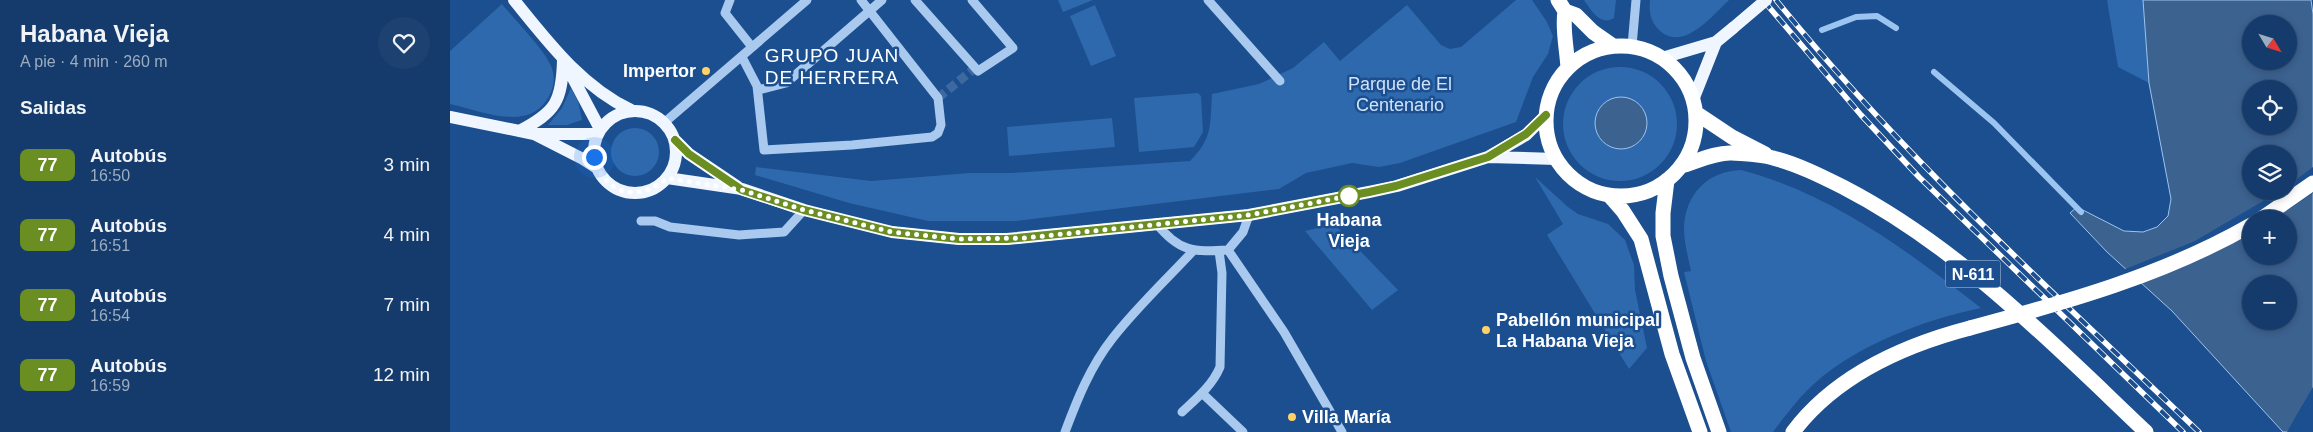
<!DOCTYPE html>
<html lang="es">
<meta charset="utf-8">
<style>
:root{--surface:#143b6b;--page:#1d4271;--text:#f1f3f6;--muted:#9dadc1;--line:#33557e}
body{margin:0;font-family:Arial,sans-serif;background:var(--page);color:var(--text);height:100vh;display:flex;flex-direction:column;font-size:19px;white-space:nowrap}
*{box-sizing:border-box;margin:0}
p{font-size:16px;color:var(--muted)}
.icon{flex:none;width:28px;height:28px;fill:none;stroke:currentColor;stroke-width:2;stroke-linecap:round;stroke-linejoin:round}
.map{position:relative;flex:1;overflow:hidden}
.details{display:flex;flex-direction:column;background:var(--surface);width:450px}
.details>*{flex:none}
.badge{padding:0 10px;border-radius:8px;font-size:18px;line-height:32px}
.needle{width:32px;rotate:128deg}
.fabs{position:absolute;left:1792px;top:15px;display:grid;gap:10px}
.fabs a{display:grid;place-items:center;width:55px;height:55px;border-radius:50%;background:var(--surface);box-shadow:0 2px 8px #0003,0 0 0 1px var(--line);font-size:25px}
.you{position:absolute;width:25px;height:25px;margin:-12px;border:4px solid #fff;border-radius:50%;background:#1a73e8;box-shadow:0 0 0 8px #1a73e833}
.map>.badge{position:absolute;translate:-50% -50%;box-shadow:0 0 0 2px #fff}
h2{padding:0 20px;font-size:19px;line-height:45px}
.round{display:grid;place-items:center;flex:none;width:52px;height:52px;border-radius:26px;background:var(--page)}
.head{display:flex;align-items:center;justify-content:space-between;height:85px;padding:0 20px}
h1{font-size:24px;font-weight:600;line-height:38px}
ul{padding:0;list-style:none}
li{display:flex;align-items:center;gap:15px;height:70px;padding:0 20px}
li div{flex:1}
li b{display:block;font-size:19px}
li em{font-style:normal}
li .badge{min-width:55px;font-weight:700;text-align:center}
main{display:flex;flex:1;min-height:0}
.map>svg:first-child{display:block}
.green{fill:#2e69ad}
.water{fill:#3c6290;stroke:#9cc4f0;fill-rule:evenodd}
.pier{fill:#1b4f8f}
.lines{fill:none;stroke-linecap:round;stroke-linejoin:round}
.stream{stroke:#9cc4f0;stroke-width:6}
.minor-tunnel{stroke:#3d69a0;stroke-width:9;stroke-dasharray:9 4.5;stroke-linecap:butt}
.minor{stroke:#a9c9ee;stroke-width:9}
.major{stroke:#f0f6ff;stroke-width:12}
.highway{stroke:#fff;stroke-width:15}
.rail-casing{stroke:#fff;stroke-width:5.5}
.rail{stroke:#1b4f8f;stroke-width:4;stroke-dasharray:11;stroke-linecap:butt}
.major-bridge{stroke:#f0f6ff;stroke-width:12}
.highway-bridge{stroke:#fff;stroke-width:15}
.line-casing{stroke:#fff;stroke-width:11}
.line{stroke:#6b8e23;stroke-width:8}
.walk{stroke:#fff;stroke-width:5;stroke-dasharray:0 9}
.poi-dot{fill:#ffd166;stroke:#1b4f8f;stroke-width:2}
.stop-dot{fill:#fff;stroke:#6b8e23;stroke-width:2.5}
.labels{text-anchor:middle;stroke-width:5;stroke-linejoin:round;paint-order:stroke}
.shield{fill:#1b4f8f;stroke:#bbcadd;stroke-width:1}
.shield-label{font-size:16px;font-weight:bold;fill:#fff}
.poi-label{font-size:18px;font-weight:bold;fill:#fff;stroke:#1b4f8f;text-anchor:start}
.park-label{font-size:18px;fill:#cfe3fa;stroke:#1b4f8f}
.stop-label{font-size:18px;font-weight:bold;fill:#fff;stroke:#1b4f8f}
.neighbourhood-label{font-size:19px;letter-spacing:1px;fill:#fff;stroke:#1b4f8f}
</style>
<main>
<section class="details">
<div class="head"><div><h1>Habana Vieja</h1><p>A pie · 4 min · 260 m</p></div><a class="round"><svg class="icon" aria-label="heart" viewBox="0 0 24 24"><path d="M12 20l-8-8c-3-5 5-10 8-4 3-6 11-1 8 4z"/></svg></a></div>
<h2>Salidas</h2>
<ul>
<li><span class="badge" style="background:#6b8e23;color:#fff">77</span><div><b>Autobús</b><p>16:50</p></div><em>3 min</em></li>
<li><span class="badge" style="background:#6b8e23;color:#fff">77</span><div><b>Autobús</b><p>16:51</p></div><em>4 min</em></li>
<li><span class="badge" style="background:#6b8e23;color:#fff">77</span><div><b>Autobús</b><p>16:54</p></div><em>7 min</em></li>
<li><span class="badge" style="background:#6b8e23;color:#fff">77</span><div><b>Autobús</b><p>16:59</p></div><em>12 min</em></li>
</ul>
</section>
<div class="map">
<svg width="1863" height="432" viewBox="0 0 1863 432">
<rect width="100%" height="100%" fill="#1b4f8f"/>
<!-- green -->
<path class="green" d="M608,0H643L613,12Z
M1066,0H1082L1097,22L1103,36L1098,54L1083,77L1066,122L950,163L929,167L902,163L856,173L829,189L565,221H478L399,203L305,175L306,167L421,181L520,173H562L740,161C763,138 760,125 762,94L809,84L843,68L874,42L890,61L957,5L991,45L1000,49L1011,47Z
M1134,0H1166L1164,18C1151,27 1140,9 1134,0Z
M1200,0H1279C1262,16 1232,54 1208,29C1200,20 1199,12 1200,0Z
M1657,0H1693L1699,83L1668,67Z
M52,4C64,19 93,48 100,64C105,73 105,85 100,94C82,134 32,111 0,104V51Z
M645,5L666,56L641,66L620,16Z
M1113 124a57 57 0 1 1 114 0a57 57 0 1 1-114 0Z
M121,88L128,101L132,120L117,125H98L112,108Z
M748,93L751,96L753,132L744,147L689,152L684,98Z
M662,118L665,147L559,156L557,127Z
M161 152a24 24 0 1 1 48 0a24 24 0 1 1-48 0Z
M1291,170C1382,194 1458,251 1531,308C1474,320 1409,344 1365,383C1349,397 1336,415 1323,432H1281L1256,361L1234,272L1241,271C1238,257 1234,242 1234,228C1235,194 1258,171 1291,170Z
M1085,177L1118,207L1128,214L1158,224L1175,240L1184,265L1185,290L1197,348L1179,369L1097,235L1113,224Z
M884,224L948,290L922,310L855,231Z"/>
<!-- water -->
<path class="water" d="M1693,0H1861L1863,14V432H1833L1722,311L1657,252L1620,213L1627,207L1674,231L1693,232L1707,227L1718,216L1721,199L1699,83ZM1801,24H1839V61H1801ZM1801,89H1839V126H1801ZM1801,154H1839V191H1801ZM1801,219H1839V256H1801ZM1801,284H1839V321H1801Z
M1145 123a26 26 0 1 1 52 0a26 26 0 1 1-52 0Z"/>
<!-- pier -->
<path class="pier" d="M1863,167V193L1824,219H1801L1749,260L1689,284L1673,270L1745,241L1830,191H1839V185Z
M1863,387V432H1837L1846,416Z"/>
<g class="lines">
<!-- stream -->
<path class="stream" d="M1372,30L1406,17L1427,16L1446,28
M1484,72L1544,123L1631,212"/>
<!-- minor-tunnel -->
<path class="minor-tunnel" d="M488,98L525,68"/>
<!-- minor -->
<path class="minor" d="M280,0L275,13L302,47
M465,0L528,71L563,48L522,0
M758,0L830,81
M1182,46L1186,0
M292,57L307,86L314,150L402,145L482,137L488,133L491,125L488,98L411,0
M308,90L336,83L432,0
M215,122L357,0
M191,221H205L220,227L289,235L334,232L354,210
M706,223C729,252 743,252 778,250L793,232L799,215
M778,250L834,332L892,432
M752,393L793,432
M732,412C746,399 762,386 770,367L772,273L769,251
M615,432C627,400 640,367 662,339C686,308 716,280 743,251"/>
<!-- major -->
<path class="major" d="M64,0C98,42 131,86 181,110
M1212,58L1266,42L1283,28
M116,65L150,129
M1243,100L1266,42
M144 152a41 41 0 1 1 82 0a41 41 0 1 1-82 0Z
M0,117L84,134L133,159L147,168
M69,131C106,112 112,101 113,60
M86,134H147
M225,140L239,154L288,187
M1038,157L1106,159
M217,178L292,189L354,210L442,232L509,239H557L799,215L919,192L947,186L1038,157L1076,135L1096,115"/>
<!-- highway -->
<path class="highway" d="M1108,0L1115,11L1126,15L1143,32L1163,46
M1115,11C1112,28 1117,50 1118,68
M1096 121a75 75 0 1 1 150 0a75 75 0 1 1-150 0Z
M1246,113L1282,137L1315,154
M1231,166C1246,162 1265,152 1282,153C1295,154 1311,154 1323,158C1347,164 1371,176 1393,187C1509,247 1602,343 1696,432
M1217,180L1213,213V236L1221,276L1243,358L1269,432
M1159,195L1173,211L1191,239L1222,354L1250,432
M1811,219L1863,183
M1343,432C1385,376 1455,345 1520,328"/>
<!-- rail casing -->
<g class="rail-casing">
<path id="rail" d="M1313,0L1411,115L1469,177L1733,432
M1326,0C1453,157 1604,293 1749,432"/>
</g>
<!-- rail -->
<use href="#rail" class="rail"/>
<!-- major-bridge -->
<path class="major-bridge" d="M1283,28L1316,0"/>
<!-- highway-bridge -->
<path class="highway-bridge" d="M1520,328C1617,302 1714,275 1801,225"/>
</g>
<g class="lines">
<!-- line casing -->
<g class="line-casing">
<path id="line" d="M225,140L239,154L292,190L354,210L442,232L509,239H557L799,215L919,192L946,186L1038,157L1076,134L1096,115"/>
</g>
<!-- line -->
<use href="#line" class="line"/>
<!-- walk -->
<path class="walk" d="M144,157C154,195 188,203 217,178L292,190L354,210L442,232L509,239L574,238L799,215L899,196"/>
</g>
<!-- markers -->
<g class="poi-dot">
<circle cx="256" cy="71" r="5"/>
<circle cx="1036" cy="330" r="5"/>
<circle cx="842" cy="417" r="5"/>
</g>
<circle class="stop-dot" cx="899" cy="196" r="10"/>
<g class="labels">
<!-- shield labels -->
<rect class="shield" x="1495.5" y="260.5" width="55" height="27" rx="4"/>
<g class="shield-label">
<text x="1523" y="280">N-611</text>
</g>
<!-- poi labels -->
<g class="poi-label">
<text x="246" y="77" text-anchor="end">Impertor</text>
<text x="1046" y="326">Pabellón municipal<tspan x="1046" dy="21">La Habana Vieja</tspan></text>
<text x="852" y="423">Villa María</text>
</g>
<!-- park labels -->
<g class="park-label">
<text x="950" y="90">Parque de El<tspan x="950" dy="21">Centenario</tspan></text>
</g>
<!-- stop labels -->
<g class="stop-label">
<text x="899" y="226">Habana<tspan x="899" dy="21">Vieja</tspan></text>
</g>
<!-- neighbourhood labels -->
<g class="neighbourhood-label">
<text x="382" y="62">GRUPO JUAN<tspan x="382" dy="22">DE HERRERA</tspan></text>
</g>
</g>
</svg>
<div class="fabs">
<a><svg class="needle" viewBox="-14 -14 28 28"><path d="M0-13l5 13h-10z" fill="#e53935"/><path d="M0 13l5-13h-10z" fill="#9dadc1"/></svg></a>
<a><svg class="icon" aria-label="locate" viewBox="0 0 24 24"><circle cx="12" cy="12" r="6"/><path d="M12 2v4M12 18v4M2 12h4M18 12h4"/></svg></a>
<a><svg class="icon" aria-label="layers" viewBox="0 0 24 24"><path d="M12 4l9 5-9 5-9-5zM3 14l9 5 9-5"/></svg></a>
<a>+</a>
<a>−</a>
</div>
<div class="you" style="left:144px;top:157px"></div>
</div>
</main>
